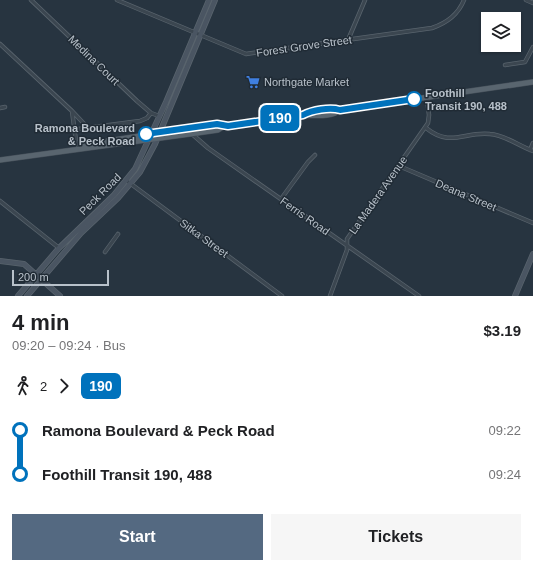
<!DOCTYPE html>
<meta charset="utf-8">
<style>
:root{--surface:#fff;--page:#f6f6f6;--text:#202124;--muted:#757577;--accent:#546981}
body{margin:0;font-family:Arial,sans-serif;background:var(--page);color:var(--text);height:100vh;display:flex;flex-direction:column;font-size:15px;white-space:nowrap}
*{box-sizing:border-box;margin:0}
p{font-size:13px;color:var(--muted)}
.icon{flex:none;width:22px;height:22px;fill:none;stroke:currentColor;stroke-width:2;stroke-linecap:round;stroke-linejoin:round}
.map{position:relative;height:296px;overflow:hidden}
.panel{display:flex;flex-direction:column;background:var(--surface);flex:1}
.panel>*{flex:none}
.badge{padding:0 8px;border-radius:6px;font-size:14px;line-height:26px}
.fabs{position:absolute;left:481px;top:12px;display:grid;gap:8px}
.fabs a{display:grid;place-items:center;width:40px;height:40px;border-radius:0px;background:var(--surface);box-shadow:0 1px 3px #0004;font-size:20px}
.scale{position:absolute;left:12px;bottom:10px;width:97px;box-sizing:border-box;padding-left:4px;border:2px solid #b8c1ca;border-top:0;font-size:11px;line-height:14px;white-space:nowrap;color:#b8c1ca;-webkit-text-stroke:3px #202b35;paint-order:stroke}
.map>.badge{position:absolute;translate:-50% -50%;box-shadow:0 0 0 2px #fff}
.legs{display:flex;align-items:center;gap:6px;height:44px;padding:0 12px;font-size:13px}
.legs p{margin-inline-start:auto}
.head{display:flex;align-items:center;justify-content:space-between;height:68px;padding:0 12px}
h1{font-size:22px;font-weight:800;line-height:30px}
.primary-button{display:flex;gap:8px;margin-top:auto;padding:8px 12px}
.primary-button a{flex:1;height:46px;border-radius:0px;background:var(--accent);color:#fff;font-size:16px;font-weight:800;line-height:46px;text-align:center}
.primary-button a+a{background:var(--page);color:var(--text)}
ul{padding:0 12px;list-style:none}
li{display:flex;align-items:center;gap:14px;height:44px;font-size:15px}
li i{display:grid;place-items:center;width:6px;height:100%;margin:0 5px;background:currentColor}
li i::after{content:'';width:10px;height:10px;margin:-5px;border:3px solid;border-radius:50%;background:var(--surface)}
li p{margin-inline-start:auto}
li:first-child i{background:linear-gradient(#0000 50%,currentColor 0)}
li:last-child i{background:linear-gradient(currentColor 50%,#0000 0)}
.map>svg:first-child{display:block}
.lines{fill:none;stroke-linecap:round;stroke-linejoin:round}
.street-casing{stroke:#59646d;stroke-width:4.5}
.secondary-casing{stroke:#59646d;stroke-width:6}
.primary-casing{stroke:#454f59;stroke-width:6}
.street{stroke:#3b4650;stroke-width:3}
.secondary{stroke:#4a5562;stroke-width:4.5}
.primary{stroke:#59656f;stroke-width:5}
.line-1-casing{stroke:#fff;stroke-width:9}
.line-1{stroke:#0072bc;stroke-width:6}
.stop-1-dot{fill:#fff;stroke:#0072bc;stroke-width:2}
.labels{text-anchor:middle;stroke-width:3;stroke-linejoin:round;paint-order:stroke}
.street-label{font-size:11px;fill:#b8c1ca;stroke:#202b35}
.poi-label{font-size:11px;fill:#b8c1ca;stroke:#202b35;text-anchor:start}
.stop-label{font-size:11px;font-weight:bold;fill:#b8c1ca;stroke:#202b35;text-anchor:start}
</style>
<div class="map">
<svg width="533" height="296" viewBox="0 0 533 296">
<rect width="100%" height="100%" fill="#273440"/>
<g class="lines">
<!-- street casing -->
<g class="street-casing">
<path id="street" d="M31,0L137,101L151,113L159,116
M117,0L246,54L432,28C447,23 458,15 464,0
M526,0L533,3
M348,40L365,0
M0,44L72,111L88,128
M505,65L525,62L533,47
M0,108L5,107
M72,111L76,141L79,148
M426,128C451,148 464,131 490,134C505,135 519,146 533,151
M71,130L140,121L147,118L151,113
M192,134L208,148L419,296
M530,150L533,143
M399,166L533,223
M127,181L282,296
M281,199L308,162L315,155
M0,201L59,248
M105,252L118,234
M330,296L347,250V239L428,123L429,115L427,98"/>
</g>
<!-- secondary casing -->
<g class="secondary-casing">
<path id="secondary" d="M0,261L24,264L60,296
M18,296L59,248L114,195L135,169L166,102L209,0
M27,296L81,233L118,198L140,172L155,144L215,0
M515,296L533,254"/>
</g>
<!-- primary casing -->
<g class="primary-casing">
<path id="primary" d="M303,115C312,110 330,107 340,110L533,82
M83,146L101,142L217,124L224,126
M0,160L197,133L218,130L224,126C249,123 273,118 298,116C311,114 329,119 340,110"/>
</g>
<!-- street -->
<use href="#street" class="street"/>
<!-- secondary -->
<use href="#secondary" class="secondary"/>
<!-- primary -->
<use href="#primary" class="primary"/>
</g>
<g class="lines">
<!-- line-1 casing -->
<g class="line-1-casing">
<path id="line-1" d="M146,134L217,124L228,126L303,115C312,110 330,107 340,110L414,99"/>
</g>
<!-- line-1 -->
<use href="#line-1" class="line-1"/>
</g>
<!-- icons -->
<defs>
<g id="supermarket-bare" transform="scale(1.08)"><path d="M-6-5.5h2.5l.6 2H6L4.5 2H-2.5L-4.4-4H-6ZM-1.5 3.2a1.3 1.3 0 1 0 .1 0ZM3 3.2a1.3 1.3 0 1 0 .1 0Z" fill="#3f7fe0" stroke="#202b35" stroke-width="2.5" paint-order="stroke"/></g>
</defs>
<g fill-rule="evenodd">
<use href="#supermarket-bare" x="253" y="82"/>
</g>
<!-- markers -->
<g class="stop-1-dot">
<circle cx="414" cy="99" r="7"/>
<circle cx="146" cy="134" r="7"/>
</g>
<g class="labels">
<!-- street labels -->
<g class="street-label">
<text transform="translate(304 46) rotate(-8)" y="4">Forest Grove Street</text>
<text transform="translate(94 60) rotate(44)" y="4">Medina Court</text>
<text transform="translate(100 194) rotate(-45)" y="4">Peck Road</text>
<text transform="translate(378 195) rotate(-55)" y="4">La Madera Avenue</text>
<text transform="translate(466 195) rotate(23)" y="4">Deana Street</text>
<text transform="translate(305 216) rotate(35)" y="4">Ferris Road</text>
<text transform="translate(204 238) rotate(36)" y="4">Sitka Street</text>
</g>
<!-- poi labels -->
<g class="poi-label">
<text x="264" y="86">Northgate Market</text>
</g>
<!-- stop labels -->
<g class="stop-label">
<text x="425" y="97">Foothill<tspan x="425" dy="13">Transit 190, 488</tspan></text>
<text x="135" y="132" text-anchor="end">Ramona Boulevard<tspan x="135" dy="13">&amp; Peck Road</tspan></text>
</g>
</g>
</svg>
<div class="fabs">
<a><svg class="icon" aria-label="layers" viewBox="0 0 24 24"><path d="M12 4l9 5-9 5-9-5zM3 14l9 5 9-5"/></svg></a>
</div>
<div class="scale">200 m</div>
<b class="badge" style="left:280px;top:118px;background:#0072bc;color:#fff">190</b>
</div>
<section class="panel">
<div class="head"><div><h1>4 min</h1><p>09:20 – 09:24 · Bus</p></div><b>$3.19</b></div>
<div class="legs"><svg class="icon" aria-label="walk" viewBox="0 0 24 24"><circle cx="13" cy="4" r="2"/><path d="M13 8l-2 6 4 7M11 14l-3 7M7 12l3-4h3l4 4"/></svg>2<svg class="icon" aria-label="forward" viewBox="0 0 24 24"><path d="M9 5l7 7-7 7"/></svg><b class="badge" style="background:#0072bc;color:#fff">190</b></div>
<ul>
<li><i style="color:#0072bc"></i><b>Ramona Boulevard &amp; Peck Road</b><p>09:22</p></li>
<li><i style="color:#0072bc"></i><b>Foothill Transit 190, 488</b><p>09:24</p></li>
</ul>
<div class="primary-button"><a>Start</a><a>Tickets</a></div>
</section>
